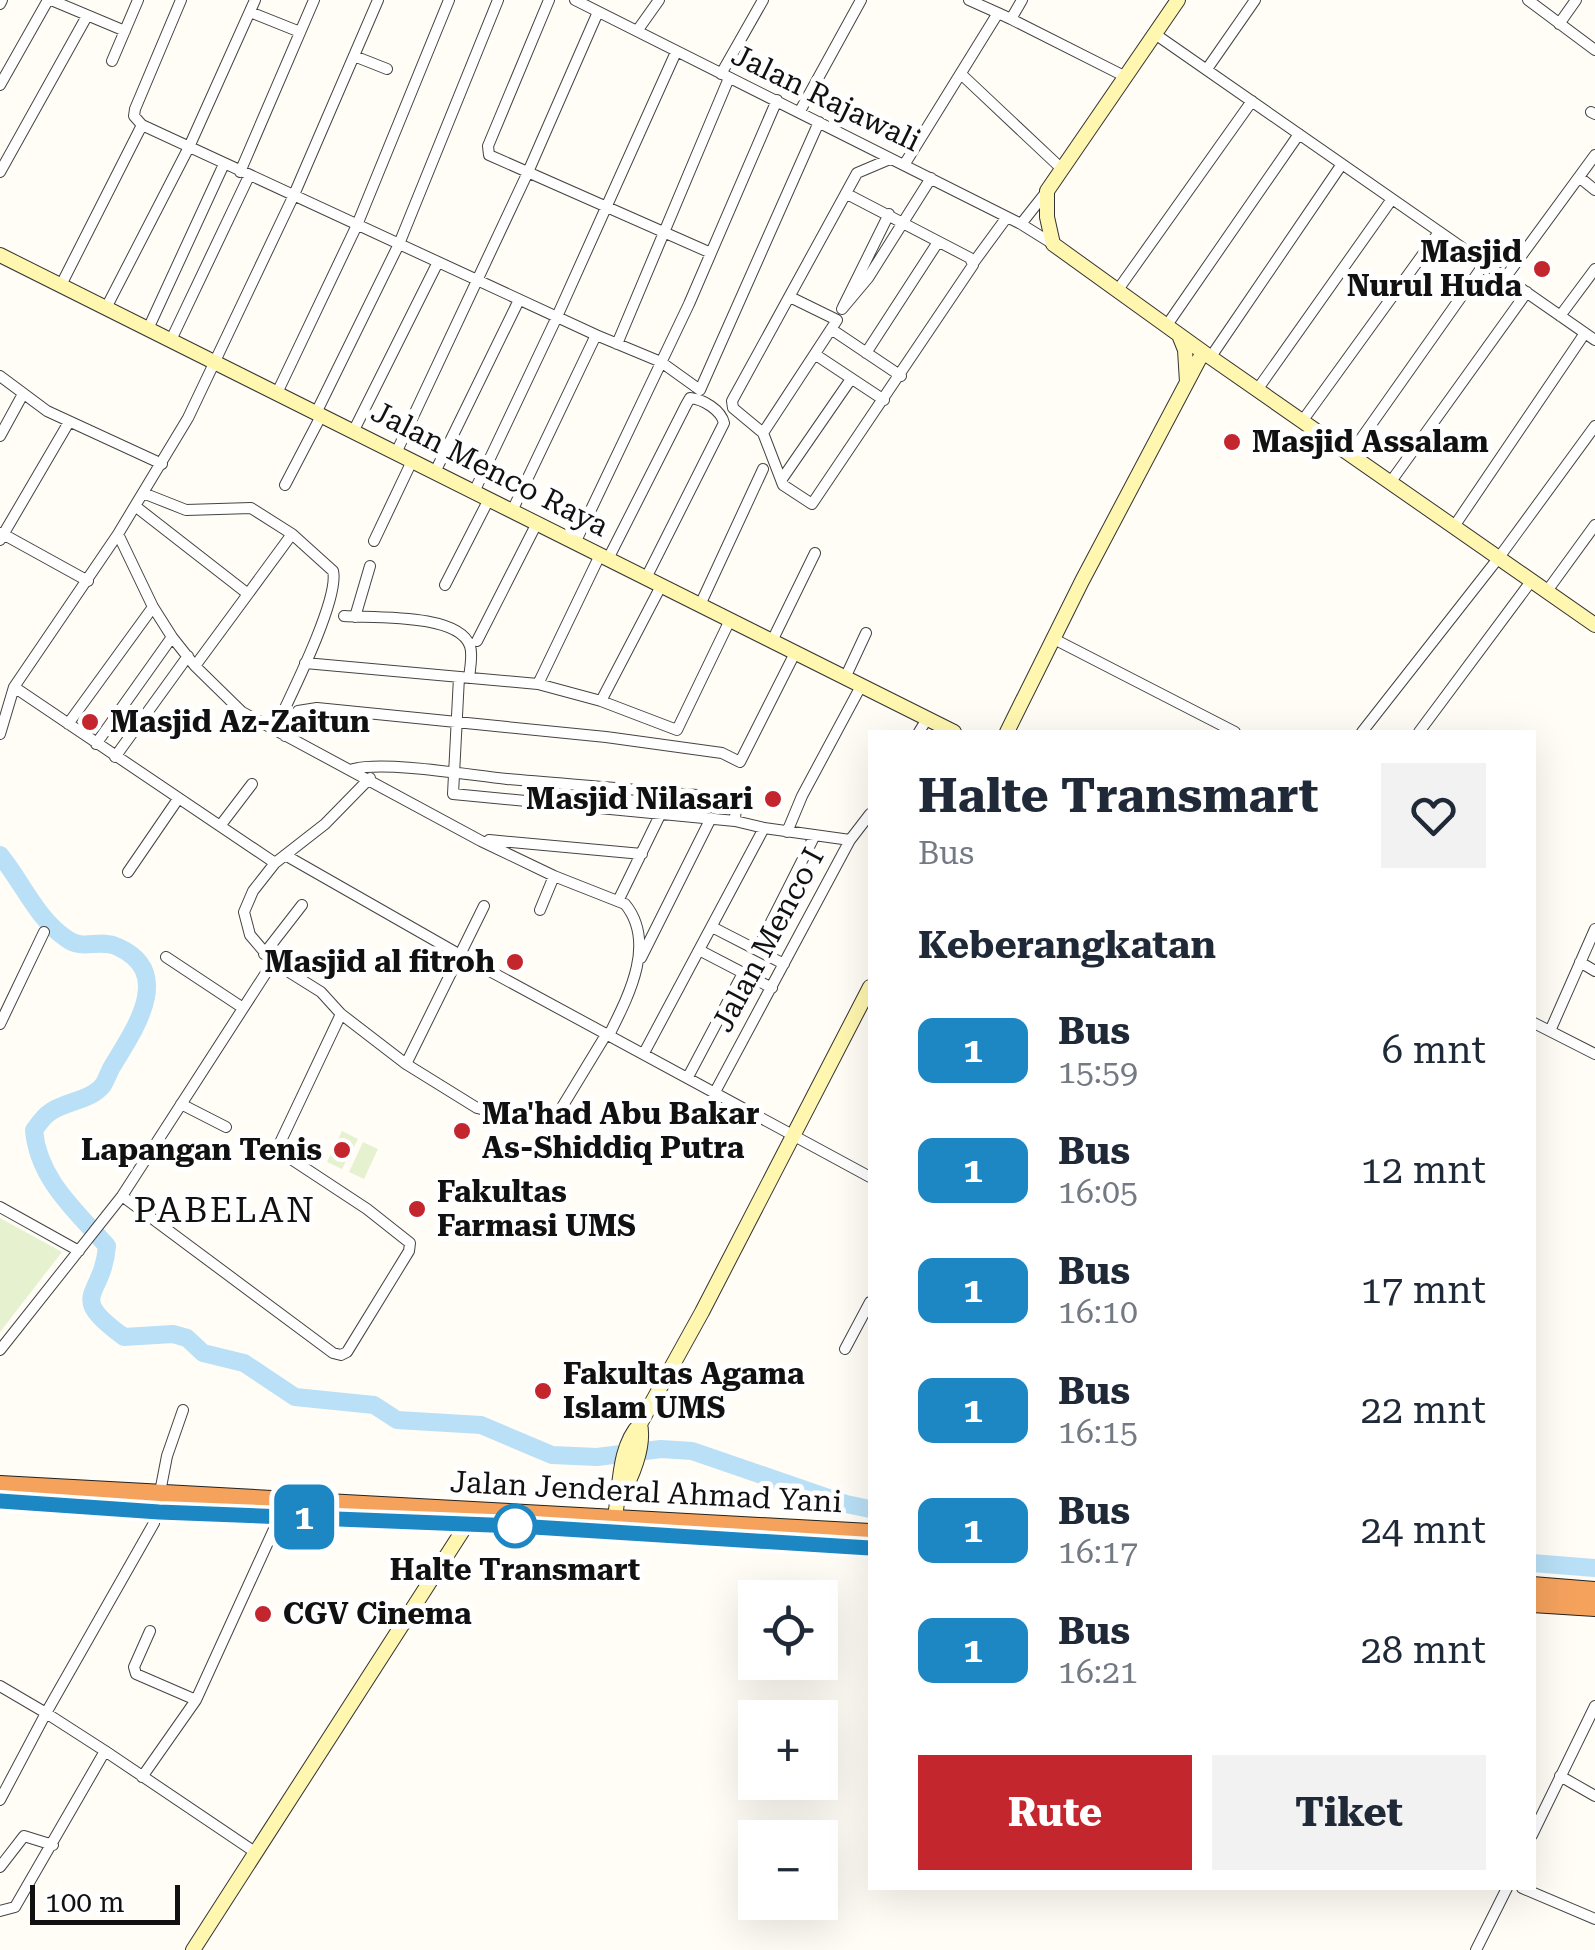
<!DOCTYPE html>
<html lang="id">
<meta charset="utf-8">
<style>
:root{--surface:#fff;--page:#f2f2f3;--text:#1f2937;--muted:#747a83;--accent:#c4262e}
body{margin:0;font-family:"Roboto Serif",serif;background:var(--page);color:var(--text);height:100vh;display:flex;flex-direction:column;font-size:38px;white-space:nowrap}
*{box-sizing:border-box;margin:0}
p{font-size:32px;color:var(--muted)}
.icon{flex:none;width:55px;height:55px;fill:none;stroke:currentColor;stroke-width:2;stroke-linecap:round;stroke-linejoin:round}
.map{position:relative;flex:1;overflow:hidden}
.side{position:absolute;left:868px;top:730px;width:668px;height:1160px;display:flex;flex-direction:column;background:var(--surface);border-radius:0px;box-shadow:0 10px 40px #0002}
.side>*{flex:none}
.badge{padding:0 20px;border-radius:15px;font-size:35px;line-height:65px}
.buttons{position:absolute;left:738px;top:1580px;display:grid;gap:20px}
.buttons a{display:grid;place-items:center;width:100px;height:100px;border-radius:0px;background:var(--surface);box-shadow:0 10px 40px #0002;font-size:50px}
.scale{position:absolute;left:30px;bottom:25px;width:150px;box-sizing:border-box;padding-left:10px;border:5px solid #111;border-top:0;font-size:28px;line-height:35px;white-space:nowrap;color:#111;-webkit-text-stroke:8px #fff;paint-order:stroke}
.map>.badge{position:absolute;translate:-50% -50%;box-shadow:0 0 0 5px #fff}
h2{padding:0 50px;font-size:38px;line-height:90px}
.round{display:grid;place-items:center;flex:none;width:105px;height:105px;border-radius:0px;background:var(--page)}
.overview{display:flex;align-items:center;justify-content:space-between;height:170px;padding:0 50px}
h1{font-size:48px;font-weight:700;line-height:75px}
.primary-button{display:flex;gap:20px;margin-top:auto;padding:20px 50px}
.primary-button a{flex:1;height:115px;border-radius:0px;background:var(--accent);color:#fff;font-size:40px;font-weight:700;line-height:115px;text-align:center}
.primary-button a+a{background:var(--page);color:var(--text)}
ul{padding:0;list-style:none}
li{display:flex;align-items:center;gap:30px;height:120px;padding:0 50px}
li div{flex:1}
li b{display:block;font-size:38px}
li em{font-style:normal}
li .badge{min-width:110px;font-weight:700;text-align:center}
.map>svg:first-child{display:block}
.pitch{fill:#e6f2cf}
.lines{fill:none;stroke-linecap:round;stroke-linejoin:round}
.river{stroke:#b9e0f7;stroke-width:18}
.street-casing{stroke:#444;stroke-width:12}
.secondary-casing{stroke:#333;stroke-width:16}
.highway-casing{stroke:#222;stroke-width:20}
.street{stroke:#fff;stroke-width:10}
.secondary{stroke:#fff6b0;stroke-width:14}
.highway{stroke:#f5a25d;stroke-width:18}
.line-casing{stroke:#fff;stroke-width:22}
.line{stroke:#1d87c4;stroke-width:15}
.poi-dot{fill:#c4262e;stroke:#fff;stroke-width:4}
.stop-dot{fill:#fff;stroke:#1d87c4;stroke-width:5}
.labels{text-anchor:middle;stroke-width:10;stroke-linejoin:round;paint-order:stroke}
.street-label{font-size:30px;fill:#111;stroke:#fff}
.poi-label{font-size:30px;font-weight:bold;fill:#111;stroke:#fff;text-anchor:start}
.stop-label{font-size:30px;font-weight:bold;fill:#111;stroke:#fff}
.quarter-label{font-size:35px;letter-spacing:2.5px;fill:#111;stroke:#fff}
</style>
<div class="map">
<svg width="1595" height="1950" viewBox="0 0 1595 1950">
<rect width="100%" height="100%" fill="#fffdf5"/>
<!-- pitch -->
<path class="pitch" d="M342,1131L358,1139L342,1169L327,1162Z
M363,1142L378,1149L364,1179L349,1172Z
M0,1218L62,1252L0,1332Z"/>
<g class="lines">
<!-- river -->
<path class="river" d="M0,855C23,883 36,918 67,939C83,951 100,938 118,947C175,973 134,1030 113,1065C109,1071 107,1079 103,1085C91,1101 64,1101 49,1113C43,1117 38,1125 34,1130C38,1179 76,1211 107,1246C103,1299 65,1294 124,1337L173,1334L187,1338L203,1353L244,1363L295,1397L374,1405L397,1420L481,1425L552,1455L597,1457L661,1449L692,1451L846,1504L870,1509
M1532,1563L1595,1568"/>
<!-- street casing -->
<g class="street-casing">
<path id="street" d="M51,0L125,31
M181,0L135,109L134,116L142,125L596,335L661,362L700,390L819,122
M378,0L293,197L188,418L118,534L153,607L172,637L195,666L242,712L481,841L554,876L625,904C657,943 628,997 609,1035
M549,0L488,146L489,155L711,253
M575,0L1021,224L1053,244
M969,0L998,13
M1528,0L1595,50
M0,4L2,0
M250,12L300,32
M1011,19L1126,77
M1559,24L1576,0
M637,31L659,0
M1155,34L1595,340
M354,56L387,69
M112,61L138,0
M1207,69L1255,0
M721,74L763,0
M961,74L1063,170
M0,85L48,0
M800,111L861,0
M1591,112L1595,114
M904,165L998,13L1011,19L1022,0
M0,172L87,16
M240,172L314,0
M1579,177L1595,190
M1021,224L1047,191
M974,262L1007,217
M1505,278L1595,155
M61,285L142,125
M1117,291L1252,101
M790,297L837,320L763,433L733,408L732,401L857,173L890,159
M843,307L889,214
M106,308L189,147L255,0
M842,309L868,278L931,178
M1560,316L1595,269
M1167,325L1299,134
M148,329L224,164
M831,329L901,376
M171,340L249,176
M617,344L729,78
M866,353L938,242
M816,355L884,400
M1210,358L1342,164
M0,376L47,411L162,464
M1257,390L1392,199
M277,393L357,225L449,0
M316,413L399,244L498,0
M1303,420L1439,232
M353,432L438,262
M763,433L783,485L812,504L973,265L970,258L847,194
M0,436L23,394
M396,453L528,172L598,12
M1351,453L1485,263
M435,472L519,300
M782,479L851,379
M1392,480L1527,292
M285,485L321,416
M474,492L555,321L676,52
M143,493L186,510L251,508L292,534L333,571C340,599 288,701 274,731
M135,506L248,594L195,666
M512,511L596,335
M1455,525L1585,333
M1,533L88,581
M0,540L69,422
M374,541L412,461
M575,543L689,304L777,100
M608,559L686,405L690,398C703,399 721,410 724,423L646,578
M445,585L489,499
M1547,591L1595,525
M248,594L292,534
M700,605L763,469
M344,616C373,618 459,613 470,646C473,655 470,668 469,678
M355,617L370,566
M1054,639L1235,732
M477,641L537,523
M772,641L815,553
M305,663L538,684L601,701L677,730L730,620
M845,678L866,633
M538,684L600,555
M14,687L275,863
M601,701L661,586
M68,724L153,607
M919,732L927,719
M1362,732L1500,556L1595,426
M1419,732L1532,580
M0,734L14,687L118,534
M285,736L298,711L317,708L606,737L722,753L740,762L795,653
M96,744L172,637
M115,757L188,656
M353,769C388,761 468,775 507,779C560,784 614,787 668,793C690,795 716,794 736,802L735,821L453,794L459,677
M370,778L325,824L275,863L253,891L244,912L250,935L273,962L321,992L341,1014L406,1064L477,1108L502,1114L559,1112L607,1033
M735,821L764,828
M220,826L252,784
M787,832L802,796L861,686
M489,840L642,854
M285,855L462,956L870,1177
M128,872L178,799
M619,899L661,813
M540,910L554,876
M712,927L784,964
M699,950L772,988
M757,950L815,835
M264,954L302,905
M166,957L243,1008
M641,958L711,818
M1580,962L1595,971
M1532,1022L1595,1054
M0,1024L44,932
M1550,1031L1595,929
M644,1053L764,828L850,840
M406,1064L484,906
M688,1077L743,973
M715,1092L850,840L870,814
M181,1104L226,1127
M122,1196L333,1353L341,1355L347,1352L409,1251L410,1243L367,1209L282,1153L278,1147L341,1014
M0,1207L79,1251
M845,1349L870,1302
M0,1350L122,1196L273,962
M0,1686L46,1713L154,1523L167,1456L183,1410
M196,1700L280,1516
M1560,1776L1595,1796
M142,1777L196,1700L136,1674L134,1667L150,1631
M0,1800L46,1713L105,1751
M1532,1835L1595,1706
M0,1867L24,1836L53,1845
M1522,1888L1595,1919
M0,1911L15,1907L105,1751L255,1852
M1476,1950L1507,1888"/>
</g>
<!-- secondary casing -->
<g class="secondary-casing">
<path id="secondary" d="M1178,0L1047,191V217L1053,244L1203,352
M0,255L954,732
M1179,335L1185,350L1187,382
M1007,732L1082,581L1203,352L1595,625
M620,1497C632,1478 645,1446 640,1424
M613,1527C621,1495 616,1449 640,1424L702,1312L870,987
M193,1950L467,1524"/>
</g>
<!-- highway casing -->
<g class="highway-casing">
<path id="highway" d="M0,1485L870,1533
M0,1501L159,1512L517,1526L870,1548
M1532,1586L1595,1591
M1532,1603L1595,1607"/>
</g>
<!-- street -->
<use href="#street" class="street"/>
<!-- secondary -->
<use href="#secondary" class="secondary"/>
<!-- highway -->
<use href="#highway" class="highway"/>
</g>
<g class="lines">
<!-- line casing -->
<g class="line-casing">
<path id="line" d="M0,1501L159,1512L517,1526L870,1548"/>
</g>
<!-- line -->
<use href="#line" class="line"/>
</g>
<!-- markers -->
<g class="poi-dot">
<circle cx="1542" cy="269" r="10"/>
<circle cx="1232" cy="442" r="10"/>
<circle cx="90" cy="722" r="10"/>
<circle cx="773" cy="799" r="10"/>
<circle cx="515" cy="962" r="10"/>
<circle cx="462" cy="1131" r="10"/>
<circle cx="342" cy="1150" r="10"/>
<circle cx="417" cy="1209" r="10"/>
<circle cx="543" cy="1391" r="10"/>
<circle cx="263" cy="1614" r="10"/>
</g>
<circle class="stop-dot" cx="515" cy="1526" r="20"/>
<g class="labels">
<!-- street labels -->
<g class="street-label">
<text transform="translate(826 98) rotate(26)" y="10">Jalan Rajawali</text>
<text transform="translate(490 469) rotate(27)" y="10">Jalan Menco Raya</text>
<text transform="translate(768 940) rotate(-62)" y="10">Jalan Menco I</text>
<text transform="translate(646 1492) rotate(3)" y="10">Jalan Jenderal Ahmad Yani</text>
</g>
<!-- poi labels -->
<g class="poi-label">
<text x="1522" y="262" text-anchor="end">Masjid<tspan x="1522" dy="34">Nurul Huda</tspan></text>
<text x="1252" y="452">Masjid Assalam</text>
<text x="110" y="732">Masjid Az-Zaitun</text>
<text x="753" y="809" text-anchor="end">Masjid Nilasari</text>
<text x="495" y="972" text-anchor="end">Masjid al fitroh</text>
<text x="482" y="1124">Ma'had Abu Bakar<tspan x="482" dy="34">As-Shiddiq Putra</tspan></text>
<text x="322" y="1160" text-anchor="end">Lapangan Tenis</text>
<text x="437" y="1202">Fakultas<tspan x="437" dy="34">Farmasi UMS</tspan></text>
<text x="563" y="1384">Fakultas Agama<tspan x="563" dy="34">Islam UMS</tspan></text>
<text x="283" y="1624">CGV Cinema</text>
</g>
<!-- stop labels -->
<g class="stop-label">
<text x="515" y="1580">Halte Transmart</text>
</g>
<!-- quarter labels -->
<g class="quarter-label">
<text x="225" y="1222">PABELAN</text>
</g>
</g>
</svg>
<div class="buttons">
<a><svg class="icon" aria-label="locate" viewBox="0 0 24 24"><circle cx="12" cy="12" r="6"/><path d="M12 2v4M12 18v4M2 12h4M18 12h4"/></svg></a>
<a>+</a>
<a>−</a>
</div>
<div class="scale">100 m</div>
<b class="badge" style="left:304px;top:1517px;background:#1d87c4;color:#fff">1</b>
<section class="side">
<div class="overview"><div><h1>Halte Transmart</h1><p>Bus</p></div><a class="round"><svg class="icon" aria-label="heart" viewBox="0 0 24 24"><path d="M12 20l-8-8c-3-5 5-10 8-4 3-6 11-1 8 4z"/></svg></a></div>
<h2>Keberangkatan</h2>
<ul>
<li><span class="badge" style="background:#1d87c4;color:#fff">1</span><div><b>Bus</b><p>15:59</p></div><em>6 mnt</em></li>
<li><span class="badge" style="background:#1d87c4;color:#fff">1</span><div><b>Bus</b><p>16:05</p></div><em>12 mnt</em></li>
<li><span class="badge" style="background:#1d87c4;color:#fff">1</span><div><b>Bus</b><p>16:10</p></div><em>17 mnt</em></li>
<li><span class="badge" style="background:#1d87c4;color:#fff">1</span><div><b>Bus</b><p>16:15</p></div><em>22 mnt</em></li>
<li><span class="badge" style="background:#1d87c4;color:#fff">1</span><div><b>Bus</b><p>16:17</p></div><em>24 mnt</em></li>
<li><span class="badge" style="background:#1d87c4;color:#fff">1</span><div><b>Bus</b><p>16:21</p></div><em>28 mnt</em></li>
</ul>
<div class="primary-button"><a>Rute</a><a>Tiket</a></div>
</section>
</div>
